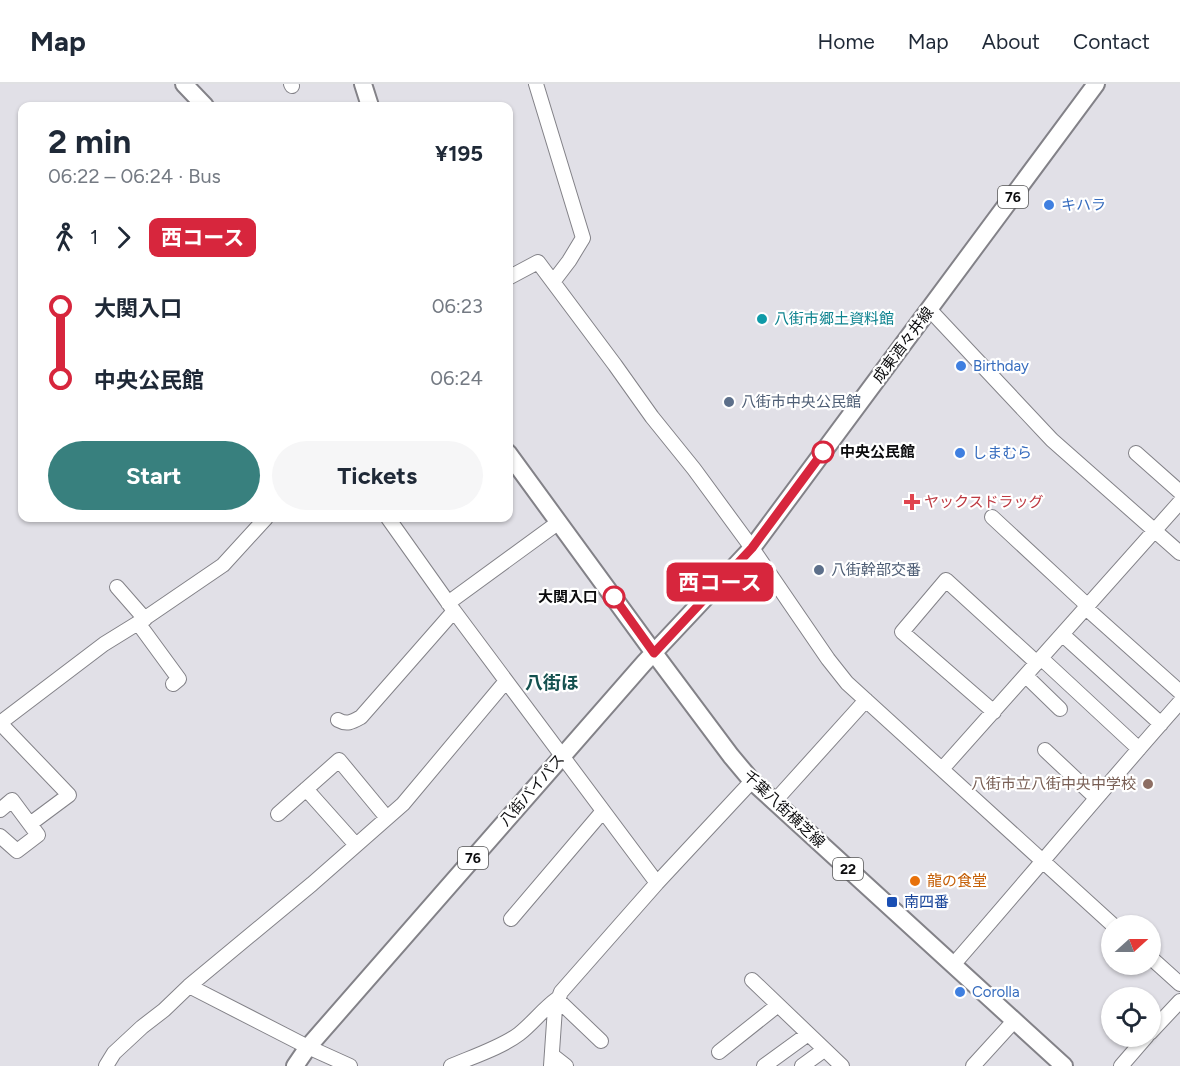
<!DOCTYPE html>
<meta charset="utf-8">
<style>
:root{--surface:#fff;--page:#f6f6f7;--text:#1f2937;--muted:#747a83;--line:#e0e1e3;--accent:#38807e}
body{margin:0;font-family:Figtree,"Noto Sans JP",sans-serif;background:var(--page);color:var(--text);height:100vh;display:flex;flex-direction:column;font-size:22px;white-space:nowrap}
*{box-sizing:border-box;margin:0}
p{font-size:20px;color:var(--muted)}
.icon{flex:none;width:33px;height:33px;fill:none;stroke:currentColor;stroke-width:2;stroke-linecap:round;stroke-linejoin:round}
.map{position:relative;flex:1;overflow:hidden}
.drawer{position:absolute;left:18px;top:18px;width:495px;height:420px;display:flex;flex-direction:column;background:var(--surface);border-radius:12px;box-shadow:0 2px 4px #0004}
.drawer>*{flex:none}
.badge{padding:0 12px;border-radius:9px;font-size:21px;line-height:39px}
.needle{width:39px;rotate:69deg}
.buttons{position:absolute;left:1101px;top:831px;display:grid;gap:12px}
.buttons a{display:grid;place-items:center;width:60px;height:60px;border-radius:50%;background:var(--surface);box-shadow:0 2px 4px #0004;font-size:30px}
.map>.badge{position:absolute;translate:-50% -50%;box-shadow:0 0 0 3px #fff}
.legs{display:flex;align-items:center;gap:9px;height:66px;padding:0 30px;font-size:20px}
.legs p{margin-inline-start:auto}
.head{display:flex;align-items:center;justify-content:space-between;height:102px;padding:0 30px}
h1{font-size:33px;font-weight:700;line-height:45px}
.cta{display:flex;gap:12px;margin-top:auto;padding:12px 30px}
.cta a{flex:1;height:69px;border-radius:36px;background:var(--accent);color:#fff;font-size:24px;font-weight:700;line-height:69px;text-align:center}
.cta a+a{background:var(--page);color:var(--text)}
ul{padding:0 30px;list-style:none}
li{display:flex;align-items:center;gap:21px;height:72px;font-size:22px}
li i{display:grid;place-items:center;width:9px;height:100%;margin:0 8px;background:currentColor}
li i::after{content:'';width:15px;height:15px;margin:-8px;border:4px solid;border-radius:50%;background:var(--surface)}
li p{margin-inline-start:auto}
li:first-child i{background:linear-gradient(#0000 50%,currentColor 0)}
li:last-child i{background:linear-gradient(currentColor 50%,#0000 0)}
header{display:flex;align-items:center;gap:36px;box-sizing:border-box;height:84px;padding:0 30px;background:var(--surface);border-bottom:2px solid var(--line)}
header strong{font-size:28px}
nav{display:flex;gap:33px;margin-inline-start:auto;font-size:21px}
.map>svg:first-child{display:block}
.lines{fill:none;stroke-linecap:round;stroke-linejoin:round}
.minor-casing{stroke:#838288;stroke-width:16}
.major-casing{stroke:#838288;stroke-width:20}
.minor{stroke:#fff;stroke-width:14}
.major{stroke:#fff;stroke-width:16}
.line-1-casing{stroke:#fff;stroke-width:14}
.line-1{stroke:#d7263d;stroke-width:9}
.shop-dot{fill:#3f7fe0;stroke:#fff;stroke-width:2}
.culture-dot{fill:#0f9aa8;stroke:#fff;stroke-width:2}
.service-dot{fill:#5c6f8a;stroke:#fff;stroke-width:2}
.stop-1-dot{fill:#fff;stroke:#d7263d;stroke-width:3}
.health-dot{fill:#e0444e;stroke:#fff;stroke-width:2}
.education-dot{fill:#8d6e63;stroke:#fff;stroke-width:2}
.food-dot{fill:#e8710a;stroke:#fff;stroke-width:2}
.transit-dot{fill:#1a4fb4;stroke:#fff;stroke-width:2}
.labels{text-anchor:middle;stroke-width:4.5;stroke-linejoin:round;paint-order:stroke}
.shield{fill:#fff;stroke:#555556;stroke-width:1.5}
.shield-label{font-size:14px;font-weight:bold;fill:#0c0c0e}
.shop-label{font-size:15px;fill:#366cbe;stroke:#fff;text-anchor:start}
.culture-label{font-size:15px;fill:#0d838f;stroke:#fff;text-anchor:start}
.street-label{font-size:15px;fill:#0c0c0e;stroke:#fff}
.service-label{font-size:15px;fill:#4e5e75;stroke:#fff;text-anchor:start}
.stop-label{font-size:15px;font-weight:bold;fill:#0c0c0e;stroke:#fff;text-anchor:start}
.health-label{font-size:15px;fill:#be3a42;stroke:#fff;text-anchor:start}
.education-label{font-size:15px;fill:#785e54;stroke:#fff;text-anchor:end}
.food-label{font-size:15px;fill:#c56008;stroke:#fff;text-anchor:start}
.transit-label{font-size:15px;fill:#164399;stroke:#fff;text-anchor:start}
.quarter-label{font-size:18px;font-weight:bold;fill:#14514f;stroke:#fff}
</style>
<header>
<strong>Map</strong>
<nav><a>Home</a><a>Map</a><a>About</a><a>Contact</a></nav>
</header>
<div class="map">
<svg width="1180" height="982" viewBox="0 0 1180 982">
<rect width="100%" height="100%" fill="#e1e0e7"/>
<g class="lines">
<!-- minor casing -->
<g class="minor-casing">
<path id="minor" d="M291,0L292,2
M536,0L583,154L569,177L553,198
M508,194L538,178L615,281L652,333L694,385L752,464L828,575L847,599L1114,842
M929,225L1052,356L1180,469
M1136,369L1180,408
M992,433L1088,522
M388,434L454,527L657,799
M117,503L145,535
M448,519L559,438
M1086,524L1180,608
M138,539L179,595L173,600
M1063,551L1161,640
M1042,575L1139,665
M1026,592L1060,625
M994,628L902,548L946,496L1037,579
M338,636C347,641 352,638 361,633L454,527
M0,639L104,560L138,539L223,481L266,434
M0,639L69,711L30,740
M1045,666L1096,714
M942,685L1180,418
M306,705L356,761
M774,718L866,616
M0,726L12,716L38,751L17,767L0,752
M278,730L339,676L387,734
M511,835L603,727
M1150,873L1180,900
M953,881C1029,794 1103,705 1180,618
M752,896L842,982
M189,902L308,963L350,982
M1150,949L1180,917
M719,968L778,921
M552,971L566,982
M106,982L114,969L142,943L164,926L189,902L312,800L403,720L506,597
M451,982C472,973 502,963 519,950C533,939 543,925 557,915L601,957
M551,982L555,924L561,908L657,799L752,697
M764,982L808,950
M802,982L824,966
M973,982L1014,937
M1121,982L1147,952"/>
</g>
<!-- major casing -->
<g class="major-casing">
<path id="major" d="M184,0L205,22
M363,0L370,22
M508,369L654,569L731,672L752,697L1064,982
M295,982L308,963L644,579L752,464L1096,0"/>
</g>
<!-- minor -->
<use href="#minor" class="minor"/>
<!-- major -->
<use href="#major" class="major"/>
</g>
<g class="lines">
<!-- line-1 casing -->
<g class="line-1-casing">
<path id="line-1" d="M614,513L654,569L752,464L823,368"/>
</g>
<!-- line-1 -->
<use href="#line-1" class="line-1"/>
</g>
<!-- markers -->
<g class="shop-dot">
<circle cx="1049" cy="121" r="6"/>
<circle cx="961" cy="282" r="6"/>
<circle cx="960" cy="369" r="6"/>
<circle cx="960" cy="908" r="6"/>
</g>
<circle class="culture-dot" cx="762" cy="235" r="6"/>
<g class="service-dot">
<circle cx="729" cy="318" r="6"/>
<circle cx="819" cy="486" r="6"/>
</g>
<g class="stop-1-dot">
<circle cx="823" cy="368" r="10"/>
<circle cx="614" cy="513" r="10"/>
</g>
<path class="health-dot" d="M909 409h6v6h6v6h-6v6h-6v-6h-6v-6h6z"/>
<circle class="education-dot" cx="1148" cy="700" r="6"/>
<circle class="food-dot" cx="915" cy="797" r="6"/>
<rect class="transit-dot" x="886" y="812" width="12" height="12" rx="3"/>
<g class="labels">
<!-- shield labels -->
<g class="shield">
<rect x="998" y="102" width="30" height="22" rx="4.5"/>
<rect x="458" y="763" width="30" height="22" rx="4.5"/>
<rect x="833" y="774" width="30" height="22" rx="4.5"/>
</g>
<g class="shield-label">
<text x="1013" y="118">76</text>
<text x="473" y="779">76</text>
<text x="848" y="790">22</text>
</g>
<!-- shop labels -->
<g class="shop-label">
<text x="1061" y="126">キハラ</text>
<text x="973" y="287">Birthday</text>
<text x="972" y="374">しまむら</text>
<text x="972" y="913">Corolla</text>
</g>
<!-- culture labels -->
<g class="culture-label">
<text x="774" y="240">八街市郷土資料館</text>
</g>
<!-- street labels -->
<g class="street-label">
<text transform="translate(903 261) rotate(-53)" y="5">成東酒々井線</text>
<text transform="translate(532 706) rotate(-49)" y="5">八街バイパス</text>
<text transform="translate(784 725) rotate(43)" y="5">千葉八街横芝線</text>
</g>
<!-- service labels -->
<g class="service-label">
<text x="741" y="323">八街市中央公民館</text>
<text x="831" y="491">八街幹部交番</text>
</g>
<!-- stop labels -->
<g class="stop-label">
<text x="840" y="373">中央公民館</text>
<text x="598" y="518" text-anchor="end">大関入口</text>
</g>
<!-- health labels -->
<g class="health-label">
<text x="924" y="423">ヤックスドラッグ</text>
</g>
<!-- education labels -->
<g class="education-label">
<text x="1136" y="705">八街市立八街中央中学校</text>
</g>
<!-- food labels -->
<g class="food-label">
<text x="927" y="802">龍の食堂</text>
</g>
<!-- transit labels -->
<g class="transit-label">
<text x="904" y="823">南四番</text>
</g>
<!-- quarter labels -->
<g class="quarter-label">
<text x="552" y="605">八街ほ</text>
</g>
</g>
</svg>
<div class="buttons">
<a><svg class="needle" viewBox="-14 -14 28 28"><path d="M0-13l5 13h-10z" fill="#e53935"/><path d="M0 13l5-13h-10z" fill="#747a83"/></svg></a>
<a><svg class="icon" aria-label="locate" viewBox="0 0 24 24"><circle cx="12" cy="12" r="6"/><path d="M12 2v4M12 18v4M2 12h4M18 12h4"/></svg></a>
</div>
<b class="badge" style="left:720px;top:498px;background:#d7263d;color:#fff">西コース</b>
<section class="drawer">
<div class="head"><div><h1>2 min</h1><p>06:22 – 06:24 · Bus</p></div><b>¥195</b></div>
<div class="legs"><svg class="icon" aria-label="walk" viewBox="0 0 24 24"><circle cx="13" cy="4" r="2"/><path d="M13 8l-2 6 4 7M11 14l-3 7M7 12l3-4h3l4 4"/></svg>1<svg class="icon" aria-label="forward" viewBox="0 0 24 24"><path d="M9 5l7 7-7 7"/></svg><b class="badge" style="background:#d7263d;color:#fff">西コース</b></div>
<ul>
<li><i style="color:#d7263d"></i><b>大関入口</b><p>06:23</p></li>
<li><i style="color:#d7263d"></i><b>中央公民館</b><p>06:24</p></li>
</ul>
<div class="cta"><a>Start</a><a>Tickets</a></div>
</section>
</div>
